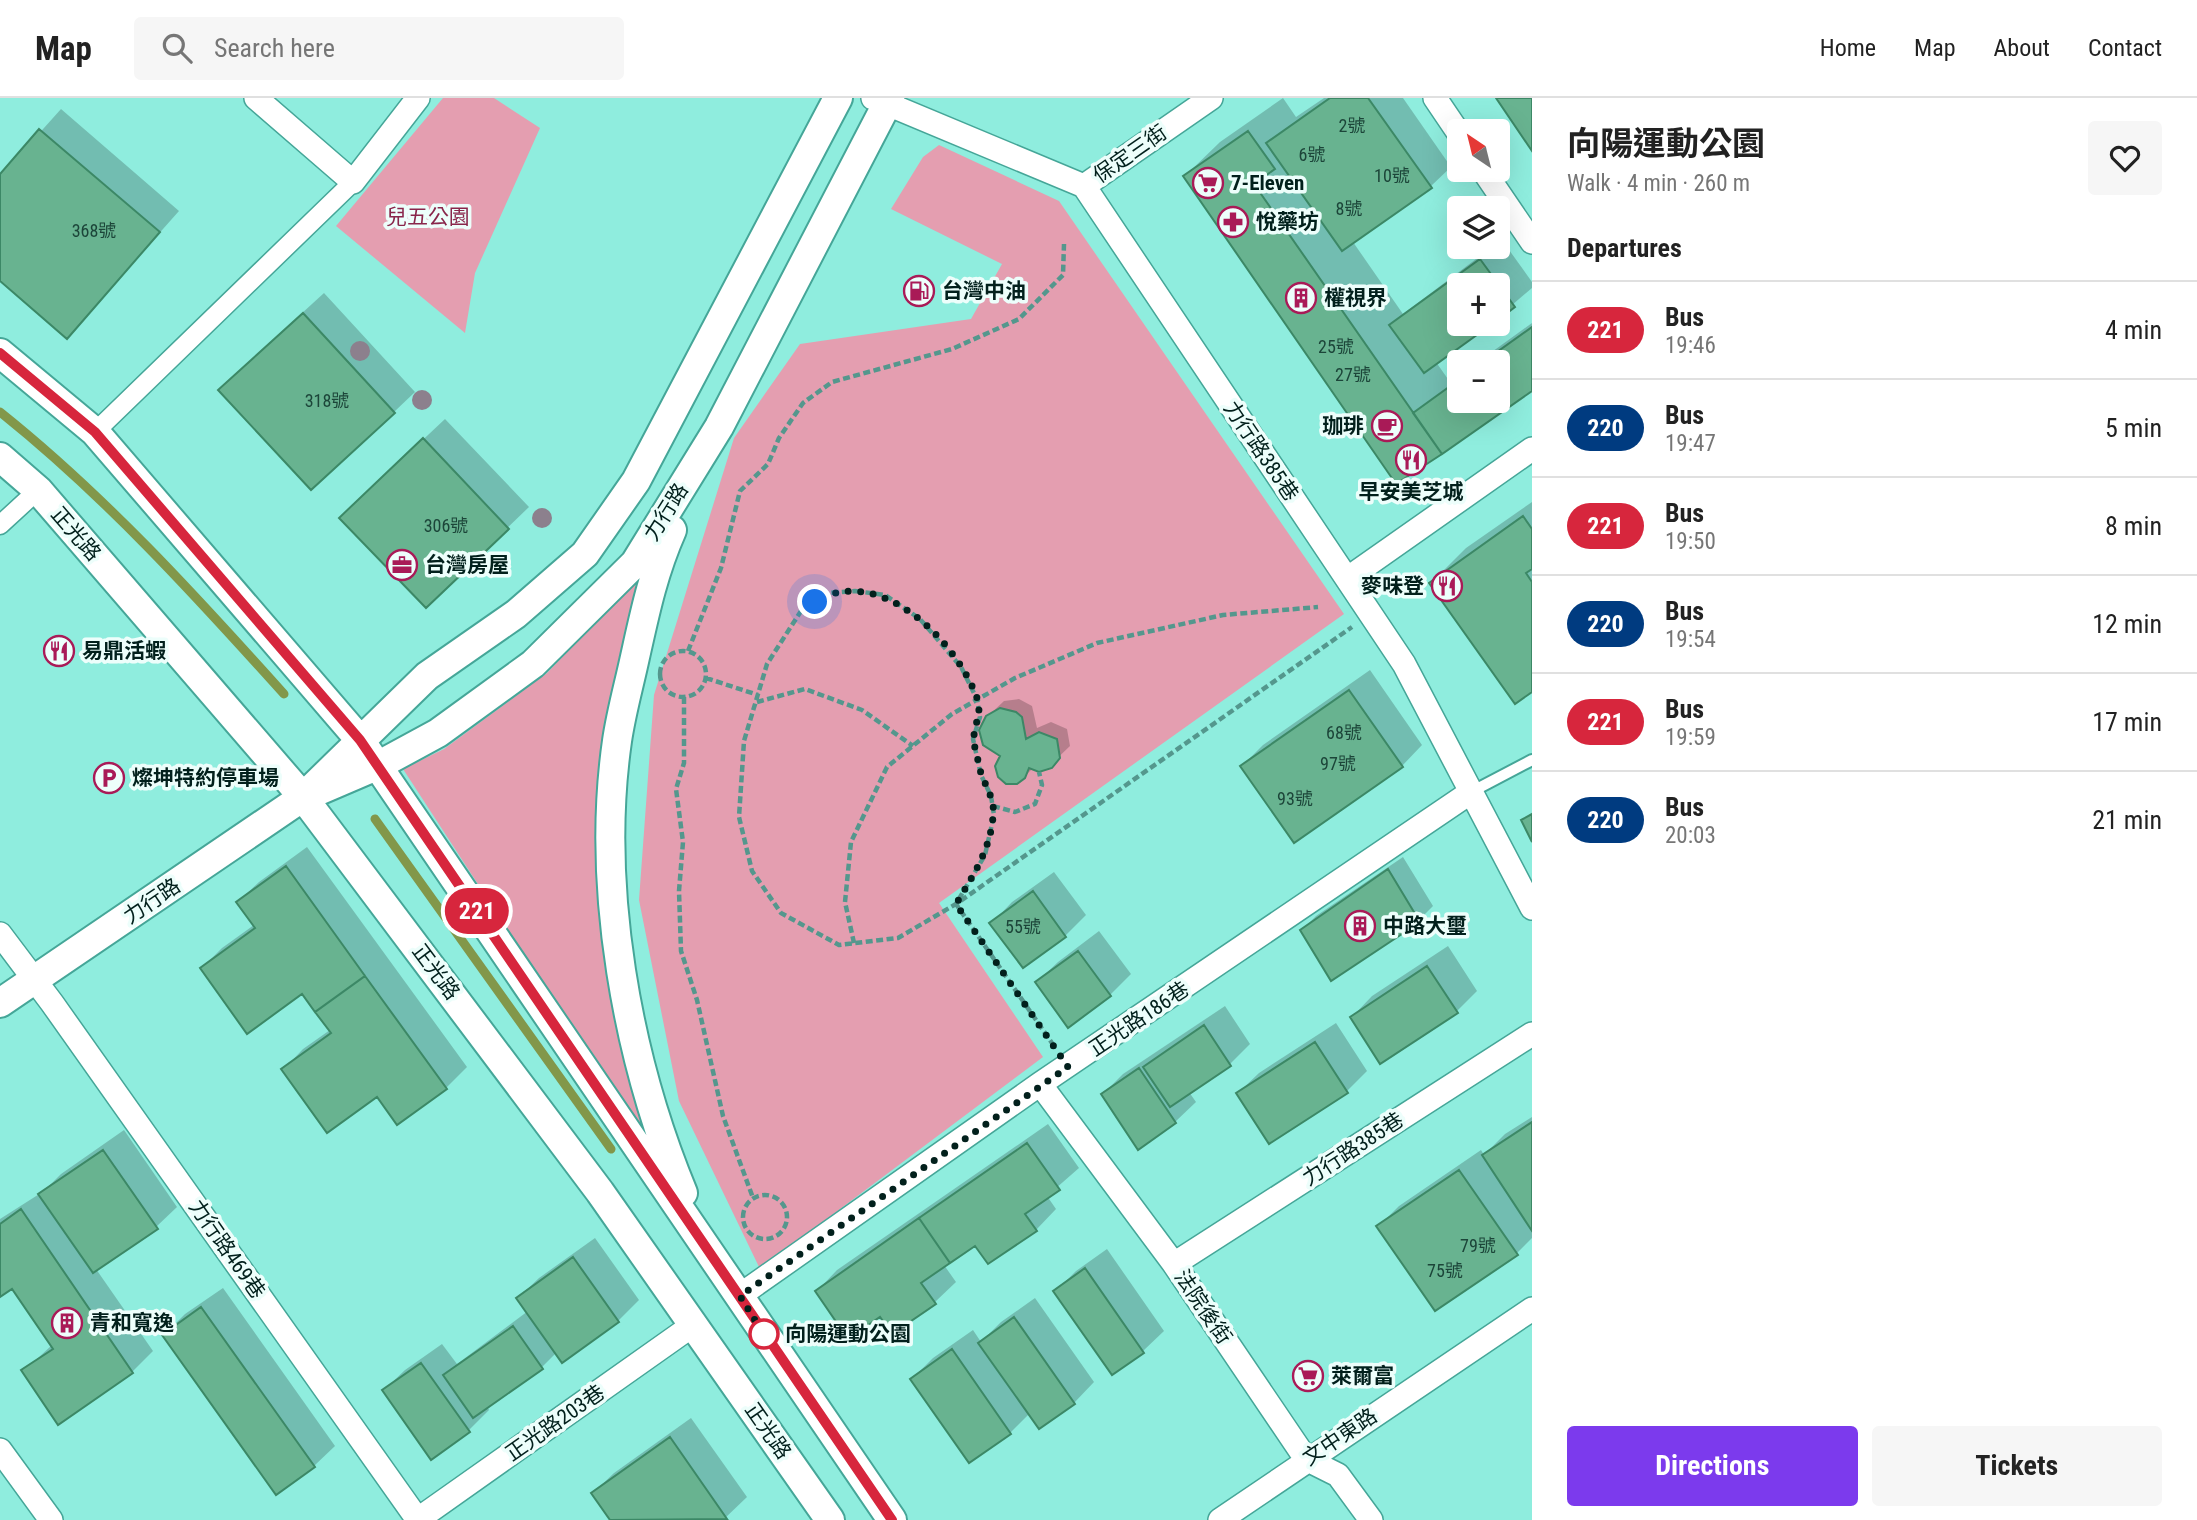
<!DOCTYPE html>
<meta charset="utf-8">
<style>
:root{--surface:#fff;--page:#f6f6f6;--text:#222;--muted:#767676;--line:#e0e0e0;--accent:#7c3aed}
body{margin:0;font-family:"Roboto Condensed","Noto Sans TC",sans-serif;background:var(--page);color:var(--text);height:100vh;display:flex;flex-direction:column;font-size:26px;white-space:nowrap}
*{box-sizing:border-box;margin:0}
p{font-size:23px;color:var(--muted)}
.icon{flex:none;width:38px;height:38px;fill:none;stroke:currentColor;stroke-width:2;stroke-linecap:round;stroke-linejoin:round}
.map{position:relative;flex:1;overflow:hidden}
.side{display:flex;flex-direction:column;background:var(--surface);width:665px}
.side>*{flex:none}
.badge{padding:0 14px;border-radius:23px;font-size:24px;line-height:46px}
.needle{width:46px;rotate:325deg}
.tools{position:absolute;left:1447px;top:21px;display:grid;gap:14px}
.tools a{display:grid;place-items:center;width:63px;height:63px;border-radius:7px;background:var(--surface);box-shadow:0 7px 28px #0002;font-size:35px}
.you{position:absolute;width:35px;height:35px;margin:-18px;border:5px solid #fff;border-radius:50%;background:#1a73e8;box-shadow:0 0 0 10px #1a73e833}
.map>.badge{position:absolute;translate:-50% -50%;box-shadow:0 0 0 4px #fff}
h2{padding:0 35px;font-size:26px;line-height:63px}
.round{display:grid;place-items:center;flex:none;width:74px;height:74px;border-radius:7px;background:var(--page)}
.head{display:flex;align-items:center;justify-content:space-between;height:119px;padding:0 35px}
h1{font-size:33px;font-weight:700;line-height:52px}
.cta{display:flex;gap:14px;margin-top:auto;padding:14px 35px}
.cta a{flex:1;height:80px;border-radius:7px;background:var(--accent);color:#fff;font-size:28px;font-weight:700;line-height:80px;text-align:center}
.cta a+a{background:var(--page);color:var(--text)}
ul{padding:0;list-style:none}
li{display:flex;align-items:center;gap:21px;height:98px;padding:0 35px;border-top:2px solid var(--line)}
li div{flex:1}
li b{display:block;font-size:26px}
li em{font-style:normal}
li .badge{min-width:77px;font-weight:700;text-align:center}
header{display:flex;align-items:center;gap:42px;box-sizing:border-box;height:98px;padding:0 35px;background:var(--surface);border-bottom:2px solid var(--line)}
header strong{font-size:33px}
nav{display:flex;gap:38px;margin-inline-start:auto;font-size:24px}
.search{width:490px;height:63px;background:var(--page);display:flex;align-items:center;gap:18px;box-sizing:border-box;padding:0 24px;border-radius:7px;color:var(--muted);font-size:26px}
main{display:flex;flex:1;min-height:0}
.map>svg:first-child{display:block}
.green{fill:#e49eb0}
.shadow{fill:#0003}
.lines{fill:none;stroke-linecap:round;stroke-linejoin:round}
.stream{stroke:#82974a;stroke-width:9}
.building{fill:#68b390;stroke:#3c8866;stroke-width:2}
.service-casing{stroke:#45a698;stroke-width:14}
.pedestrian-casing{stroke:#45a698;stroke-width:21}
.minor-casing{stroke:#45a698;stroke-width:26}
.tertiary-casing{stroke:#45a698;stroke-width:32}
.path{stroke:#54978d;stroke-width:4.5;stroke-dasharray:7 3.5;stroke-linecap:butt}
.service{stroke:#fff;stroke-width:10}
.pedestrian{stroke:#fff;stroke-width:18}
.minor{stroke:#fff;stroke-width:23}
.tertiary{stroke:#fff;stroke-width:28}
.tree{fill:#8c808d}
.line-casing{stroke:#fff;stroke-width:16}
.line{stroke:#d7263d;stroke-width:10}
.walk{stroke:#02201c;stroke-width:7;stroke-dasharray:0 12.6}
.stop-dot{fill:#fff;stroke:#d7263d;stroke-width:3.5}
.labels{text-anchor:middle;stroke-width:7;stroke-linejoin:round;paint-order:stroke}
.number-label{font-size:18px;fill:#1c4539}
.street-label{font-size:21px;fill:#02201c;stroke:#edfefb}
.poi-label{font-size:21px;font-weight:bold;fill:#02201c;stroke:#edfefb;text-anchor:start}
.park-label{font-size:21px;fill:#89264b;stroke:#edfefb}
.stop-label{font-size:21px;font-weight:bold;fill:#02201c;stroke:#edfefb;text-anchor:start}
</style>
<header>
<strong>Map</strong>
<div class="search"><svg class="icon" aria-label="search" viewBox="0 0 24 24"><circle cx="10" cy="10" r="6"/><path d="M15 15l6 6"/></svg>Search here</div>
<nav><a>Home</a><a>Map</a><a>About</a><a>Contact</a></nav>
</header>
<main>
<div class="map">
<svg width="1532" height="1422" viewBox="0 0 1532 1422">
<rect width="100%" height="100%" fill="#8fedde"/>
<!-- green -->
<path class="green" d="M443,0H494L540,30L475,175L465,235L336,128Z
M939,47L1059,103L1344,516L939,805L1043,959L760,1171L679,1003L639,802L654,597L734,340L800,246L971,221L1002,166L891,111L923,59Z
M645,472L609,640L596,749L605,871L626,966L654,1049L533,871L403,671L444,651L547,575Z"/>
<!-- shadow -->
<path class="shadow" d="M1283,0L1296,19L1324,0H1403L1451,69L1430,89L1353,144L1403,216L1492,149H1498L1502,142L1532,184V190L1498,219V187H1460V226H1489L1436,264L1450,284L1460,277V303H1498V264H1478L1532,225V291L1441,355L1185,78L1220,44Z
M61,11L179,113L67,239L0,181V79Z
M324,195L415,294L394,314L241,271Z
M445,321L529,409L426,508L362,399Z
M1532,404V592L1431,485L1466,450Z
M1370,572L1422,647L1402,668H1242L1263,647Z
M1019,601L1032,608L1037,630L1051,624L1067,631L1070,648L1046,671H1032L1021,682L1002,657L987,619L1004,603Z
M307,749L467,969L446,990L377,997L283,972L303,951L330,932L303,893L202,870L222,850L254,827L238,804L259,784Z
M1403,759L1433,808L1419,822L1302,832L1316,818Z
M1054,774L1086,817L1065,838L1023,868L992,825L1012,804Z
M1099,833L1131,876L1110,897L1068,928L1037,884L1058,864Z
M1448,848L1477,893L1457,913L1352,919L1372,898Z
M1225,908L1250,946L1230,966L1189,994L1196,1004L1175,1024L1103,996L1123,976Z
M1336,925L1367,973L1347,993L1238,995L1259,975Z
M1532,1019V1140L1517,1155L1379,1128L1399,1108L1481,1052L1484,1057L1505,1036Z
M1048,1026L1079,1070L1047,1098L1056,1111L1036,1132L976,1145L944,1167L956,1184L935,1204L892,1234L880,1216L817,1193L837,1172Z
M124,1032L177,1109L156,1129L96,1171L153,1253L132,1274L24,1273L52,1247L13,1189L0,1197V1121L44,1093L61,1076Z
M595,1140L639,1202L618,1223L562,1262L557,1254L542,1269L487,1308L489,1312L469,1332L432,1359L384,1292L405,1272L442,1246L457,1266L528,1213L518,1200L539,1180Z
M1107,1151L1164,1233L1143,1253L1113,1275L1056,1193L1076,1173Z
M223,1190L335,1348L314,1368L164,1237L185,1216Z
M1035,1200L1094,1284L1074,1305L1030,1315L1010,1335L912,1281L933,1260L973,1232L981,1244L1001,1224Z
M691,1320L747,1399L723,1422H612L593,1395L614,1375Z"/>
<g class="lines">
<!-- stream -->
<path class="stream" d="M0,314C104,397 195,497 284,596
M375,721L611,1051"/>
</g>
<!-- building -->
<path class="building" d="M1330,0H1368L1432,90L1342,153L1266,45Z
M1496,0H1532V53Z
M39,31L160,134L67,241L0,183V76Z
M1248,33L1275,71L1254,86L1442,356L1396,386L1183,78Z
M1480,161L1515,209L1498,222V187H1460V226H1492L1424,275L1389,227Z
M303,215L395,315L311,392L218,292Z
M1532,229V293L1442,356L1413,315L1460,281V303H1498V264H1483Z
M423,340L509,431L426,510L339,420Z
M1523,418L1532,431V471L1526,475L1532,484V594L1515,606L1429,485Z
M1349,592L1403,669L1294,745L1240,668Z
M1000,610L1016,614L1022,619L1026,641L1039,634L1057,641L1060,660L1052,670L1039,674L1029,670L1025,680L1017,686H1006L998,679L995,668L1000,658L983,647L979,632L986,618Z
M1532,716V744L1521,722Z
M286,768L365,878L315,914L302,896L247,936L200,870L255,830L236,804Z
M1388,771L1420,824L1331,883L1300,832Z
M1033,793L1066,839L1023,870L989,825Z
M1078,853L1111,898L1068,930L1035,884Z
M1427,868L1458,915L1380,966L1350,919Z
M365,878L447,991L397,1027L377,999L327,1035L281,971L331,935L315,914Z
M1204,927L1231,968L1170,1009L1143,969Z
M1315,944L1348,995L1269,1046L1236,995Z
M1139,970L1176,1025L1138,1052L1101,996Z
M1532,1024V1133L1482,1057Z
M1027,1045L1060,1092L1025,1116L1037,1133L988,1166L975,1148L950,1165L919,1120Z
M103,1052L158,1131L93,1175L38,1096Z
M1459,1072L1518,1157L1435,1213L1376,1128Z
M21,1111L133,1275L58,1327L21,1272L53,1251L12,1191L0,1199V1126Z
M919,1120L950,1165L921,1185L936,1206L892,1236L880,1219L848,1241L815,1193Z
M573,1159L619,1224L562,1265L516,1200Z
M1085,1170L1144,1255L1112,1277L1053,1193Z
M201,1209L315,1369L276,1397L162,1237Z
M1014,1219L1075,1306L1039,1331L978,1245Z
M513,1228L543,1271L473,1320L443,1277Z
M952,1251L1011,1336L969,1365L910,1281Z
M421,1265L470,1334L431,1362L382,1292Z
M670,1339L727,1421L610,1422L591,1395Z"/>
<g class="lines">
<!-- service casing -->
<g class="service-casing">
<path id="service" d="M1471,694L1532,662"/>
</g>
<!-- pedestrian casing -->
<g class="pedestrian-casing">
<path id="pedestrian" d="M95,334L353,84
M0,427L38,392"/>
</g>
<!-- minor casing -->
<g class="minor-casing">
<path id="minor" d="M256,0L353,84L418,0
M873,0L1084,88L1404,566L1532,810
M1435,0L1460,37
M1483,72L1532,144
M1084,88L1211,0
M1347,481L1532,351
M0,836L52,905L418,1422
M1040,986L1174,1166L1306,1361L1338,1377L1371,1422
M1174,1166L1532,936
M739,1198L1040,986L1471,694
M0,1352L51,1422
M417,1422L693,1227
M1220,1422L1532,1211"/>
</g>
<!-- tertiary casing -->
<g class="tertiary-casing">
<path id="tertiary" d="M0,255L95,334L360,642L892,1422
M0,359L38,392L303,699L600,1094L830,1422
M672,432C653,475 645,514 635,559C629,587 621,615 617,643C596,789 627,960 683,1095
M316,694L379,667L438,635L533,566L635,465L719,329L890,0
M0,905L303,699L427,578L516,516L585,456L636,383L838,0"/>
</g>
<!-- path -->
<path class="path" d="M855,493L885,497L920,521L961,569L977,601L980,619L973,641L981,677L991,698L994,717L985,757L956,806L898,840L839,847L781,815L752,773L739,719L744,643L767,566L801,513L828,495Z
M660 576a23 23 0 1 1 46 0a23 23 0 1 1-46 0Z
M688,553L721,470L740,393L768,366L779,340L803,305L832,284L952,251L1019,221L1063,177L1064,146
M706,580L758,597
M684,599V665L676,691L683,744L679,793L681,853L697,902L723,1018L753,1100
M757,604L805,591L862,612L913,648
M993,708L1015,714L1035,706L1042,687L1039,674
M854,845L845,804L851,744L887,669L952,616L1015,580L1097,545L1223,517L1318,509
M1054,948L956,806L1352,529
M743 1119a22 22 0 1 1 44 0a22 22 0 1 1-44 0Z"/>
<!-- service -->
<use href="#service" class="service"/>
<!-- pedestrian -->
<use href="#pedestrian" class="pedestrian"/>
<!-- minor -->
<use href="#minor" class="minor"/>
<!-- tertiary -->
<use href="#tertiary" class="tertiary"/>
</g>
<!-- trees -->
<g class="tree">
<circle cx="360" cy="253" r="10"/>
<circle cx="422" cy="302" r="10"/>
<circle cx="542" cy="420" r="10"/>
</g>
<g class="lines">
<!-- line casing -->
<g class="line-casing">
<path id="line" d="M0,255L95,334L360,642L892,1422"/>
</g>
<!-- line -->
<use href="#line" class="line"/>
<!-- walk -->
<path class="walk" d="M764,1236L769,1245L740,1198L1068,969L956,806C973,778 990,752 993,719C996,700 983,686 979,668C978,660 974,650 974,642C973,627 983,616 977,600C957,543 878,464 815,504"/>
</g>
<!-- icons -->
<defs>
<g id="supermarket-ring" transform="scale(1.575)"><circle r="9.5" fill="#edfefb" stroke="#a91a57" stroke-width="1.5"/><path d="M-6-5.5h2.5l.6 2H6L4.5 2H-2.5L-4.4-4H-6ZM-1.5 3.2a1.3 1.3 0 1 0 .1 0ZM3 3.2a1.3 1.3 0 1 0 .1 0Z" fill="#a91a57"/></g>
<g id="pharmacy-ring" transform="scale(1.575)"><circle r="9.5" fill="#edfefb" stroke="#a91a57" stroke-width="1.5"/><path d="M-2-6h4v4h4v4h-4v4h-4v-4h-4v-4h4Z" fill="#a91a57"/></g>
<g id="fuel-ring" transform="scale(1.575)"><circle r="9.5" fill="#edfefb" stroke="#a91a57" stroke-width="1.5"/><path d="M-5.5-6h7V0h2V4h1.3V-2.5L3-4.5l.8-.8L6-3V5H2.5V1h-1V6h-7ZM-4.2-4.7v3.2H.2V-4.7Z" fill="#a91a57"/></g>
<g id="building-ring" transform="scale(1.575)"><circle r="9.5" fill="#edfefb" stroke="#a91a57" stroke-width="1.5"/><path d="M-4-6H4V6H1V3H-1V6H-4ZM-2.5-4.3h1.7v1.8h-1.7ZM.8-4.3h1.7v1.8H.8ZM-2.5-1h1.7V.8h-1.7ZM.8-1h1.7V.8H.8Z" fill="#a91a57"/></g>
<g id="cafe-ring" transform="scale(1.575)"><circle r="9.5" fill="#edfefb" stroke="#a91a57" stroke-width="1.5"/><path d="M-5.5-4.5H6V0H3Q3 3.5 0 3.5H-2.5Q-5.5 3.5-5.5 0ZM3-3.2v2h1.7v-2ZM-6 4.5H4V6H-6Z" fill="#a91a57"/></g>
<g id="restaurant-ring" transform="scale(1.575)"><circle r="9.5" fill="#edfefb" stroke="#a91a57" stroke-width="1.5"/><path d="M-5-6h1v4h1v-4h1v4h1v-4h1v5L-1.5 .5V6h-2V.5L-5-1ZM5-6V6H3V1.5H1.5Q1.5-4 5-6Z" fill="#a91a57"/></g>
<g id="office-ring" transform="scale(1.575)"><circle r="9.5" fill="#edfefb" stroke="#a91a57" stroke-width="1.5"/><path d="M-6-3h4V-5.5h4V-3h4V5H-6ZM-1-4.5V-3h2v-1.5ZM-6 0V1H6V0Z" fill="#a91a57"/></g>
<g id="parking-ring" transform="scale(1.575)"><circle r="9.5" fill="#edfefb" stroke="#a91a57" stroke-width="1.5"/><path d="M-3.5-5.5H1a3.5 3.5 0 0 1 0 7H-1V5.5H-3.5ZM-1-3.4V-.6H.8a1.4 1.4 0 0 0 0-2.8Z" fill="#a91a57"/></g>
</defs>
<g fill-rule="evenodd">
<use href="#supermarket-ring" x="1208" y="85"/>
<use href="#pharmacy-ring" x="1233" y="124"/>
<use href="#fuel-ring" x="919" y="193"/>
<use href="#building-ring" x="1301" y="200"/>
<use href="#cafe-ring" x="1387" y="328"/>
<use href="#restaurant-ring" x="1411" y="362"/>
<use href="#office-ring" x="402" y="467"/>
<use href="#restaurant-ring" x="1447" y="488"/>
<use href="#restaurant-ring" x="59" y="553"/>
<use href="#parking-ring" x="109" y="680"/>
<use href="#building-ring" x="1360" y="828"/>
<use href="#building-ring" x="67" y="1225"/>
<use href="#supermarket-ring" x="1308" y="1278"/>
</g>
<!-- markers -->
<circle class="stop-dot" cx="764" cy="1236" r="14"/>
<g class="labels">
<!-- number labels -->
<g class="number-label">
<text x="1352" y="34">2號</text>
<text x="1312" y="63">6號</text>
<text x="1392" y="84">10號</text>
<text x="1349" y="117">8號</text>
<text x="94" y="139">368號</text>
<text x="1336" y="255">25號</text>
<text x="1353" y="283">27號</text>
<text x="327" y="309">318號</text>
<text x="446" y="434">306號</text>
<text x="1344" y="641">68號</text>
<text x="1338" y="672">97號</text>
<text x="1295" y="707">93號</text>
<text x="1023" y="835">55號</text>
<text x="1478" y="1154">79號</text>
<text x="1445" y="1179">75號</text>
</g>
<!-- street labels -->
<g class="street-label">
<text transform="translate(1130 56) rotate(-35)" y="7">保定三街</text>
<text transform="translate(1261 353) rotate(56)" y="7">力行路385巷</text>
<text transform="translate(666 414) rotate(-58)" y="7">力行路</text>
<text transform="translate(76 436) rotate(49)" y="7">正光路</text>
<text transform="translate(152 803) rotate(-34)" y="7">力行路</text>
<text transform="translate(436 874) rotate(53)" y="7">正光路</text>
<text transform="translate(1139 921) rotate(-34)" y="7">正光路186巷</text>
<text transform="translate(1353 1051) rotate(-33)" y="7">力行路385巷</text>
<text transform="translate(227 1151) rotate(55)" y="7">力行路469巷</text>
<text transform="translate(1203 1209) rotate(56)" y="7">法院後街</text>
<text transform="translate(555 1325) rotate(-35)" y="7">正光路203巷</text>
<text transform="translate(768 1333) rotate(55)" y="7">正光路</text>
<text transform="translate(1340 1339) rotate(-34)" y="7">文中東路</text>
</g>
<!-- poi labels -->
<g class="poi-label">
<text x="1231" y="92">7-Eleven</text>
<text x="1256" y="131">悅藥坊</text>
<text x="942" y="200">台灣中油</text>
<text x="1324" y="207">權視界</text>
<text x="1364" y="335" text-anchor="end">珈琲</text>
<text x="1411" y="401" text-anchor="middle">早安美芝城</text>
<text x="425" y="474">台灣房屋</text>
<text x="1424" y="495" text-anchor="end">麥味登</text>
<text x="82" y="560">易鼎活蝦</text>
<text x="132" y="687">燦坤特約停車場</text>
<text x="1383" y="835">中路大璽</text>
<text x="90" y="1232">青和寬逸</text>
<text x="1331" y="1285">萊爾富</text>
</g>
<!-- park labels -->
<g class="park-label">
<text x="428" y="126">兒五公園</text>
</g>
<!-- stop labels -->
<g class="stop-label">
<text x="785" y="1243">向陽運動公園</text>
</g>
</g>
</svg>
<div class="tools">
<a><svg class="needle" viewBox="-14 -14 28 28"><path d="M0-13l5 13h-10z" fill="#e53935"/><path d="M0 13l5-13h-10z" fill="#767676"/></svg></a>
<a><svg class="icon" aria-label="layers" viewBox="0 0 24 24"><path d="M12 4l9 5-9 5-9-5zM3 14l9 5 9-5"/></svg></a>
<a>+</a>
<a>−</a>
</div>
<div class="you" style="left:815px;top:504px"></div>
<b class="badge" style="left:477px;top:813px;background:#d7263d;color:#fff">221</b>
</div>
<section class="side">
<div class="head"><div><h1>向陽運動公園</h1><p>Walk · 4 min · 260 m</p></div><a class="round"><svg class="icon" aria-label="heart" viewBox="0 0 24 24"><path d="M12 20l-8-8c-3-5 5-10 8-4 3-6 11-1 8 4z"/></svg></a></div>
<h2>Departures</h2>
<ul>
<li><span class="badge" style="background:#d7263d;color:#fff">221</span><div><b>Bus</b><p>19:46</p></div><em>4 min</em></li>
<li><span class="badge" style="background:#003b80;color:#fff">220</span><div><b>Bus</b><p>19:47</p></div><em>5 min</em></li>
<li><span class="badge" style="background:#d7263d;color:#fff">221</span><div><b>Bus</b><p>19:50</p></div><em>8 min</em></li>
<li><span class="badge" style="background:#003b80;color:#fff">220</span><div><b>Bus</b><p>19:54</p></div><em>12 min</em></li>
<li><span class="badge" style="background:#d7263d;color:#fff">221</span><div><b>Bus</b><p>19:59</p></div><em>17 min</em></li>
<li><span class="badge" style="background:#003b80;color:#fff">220</span><div><b>Bus</b><p>20:03</p></div><em>21 min</em></li>
</ul>
<div class="cta"><a>Directions</a><a>Tickets</a></div>
</section>
</main>
